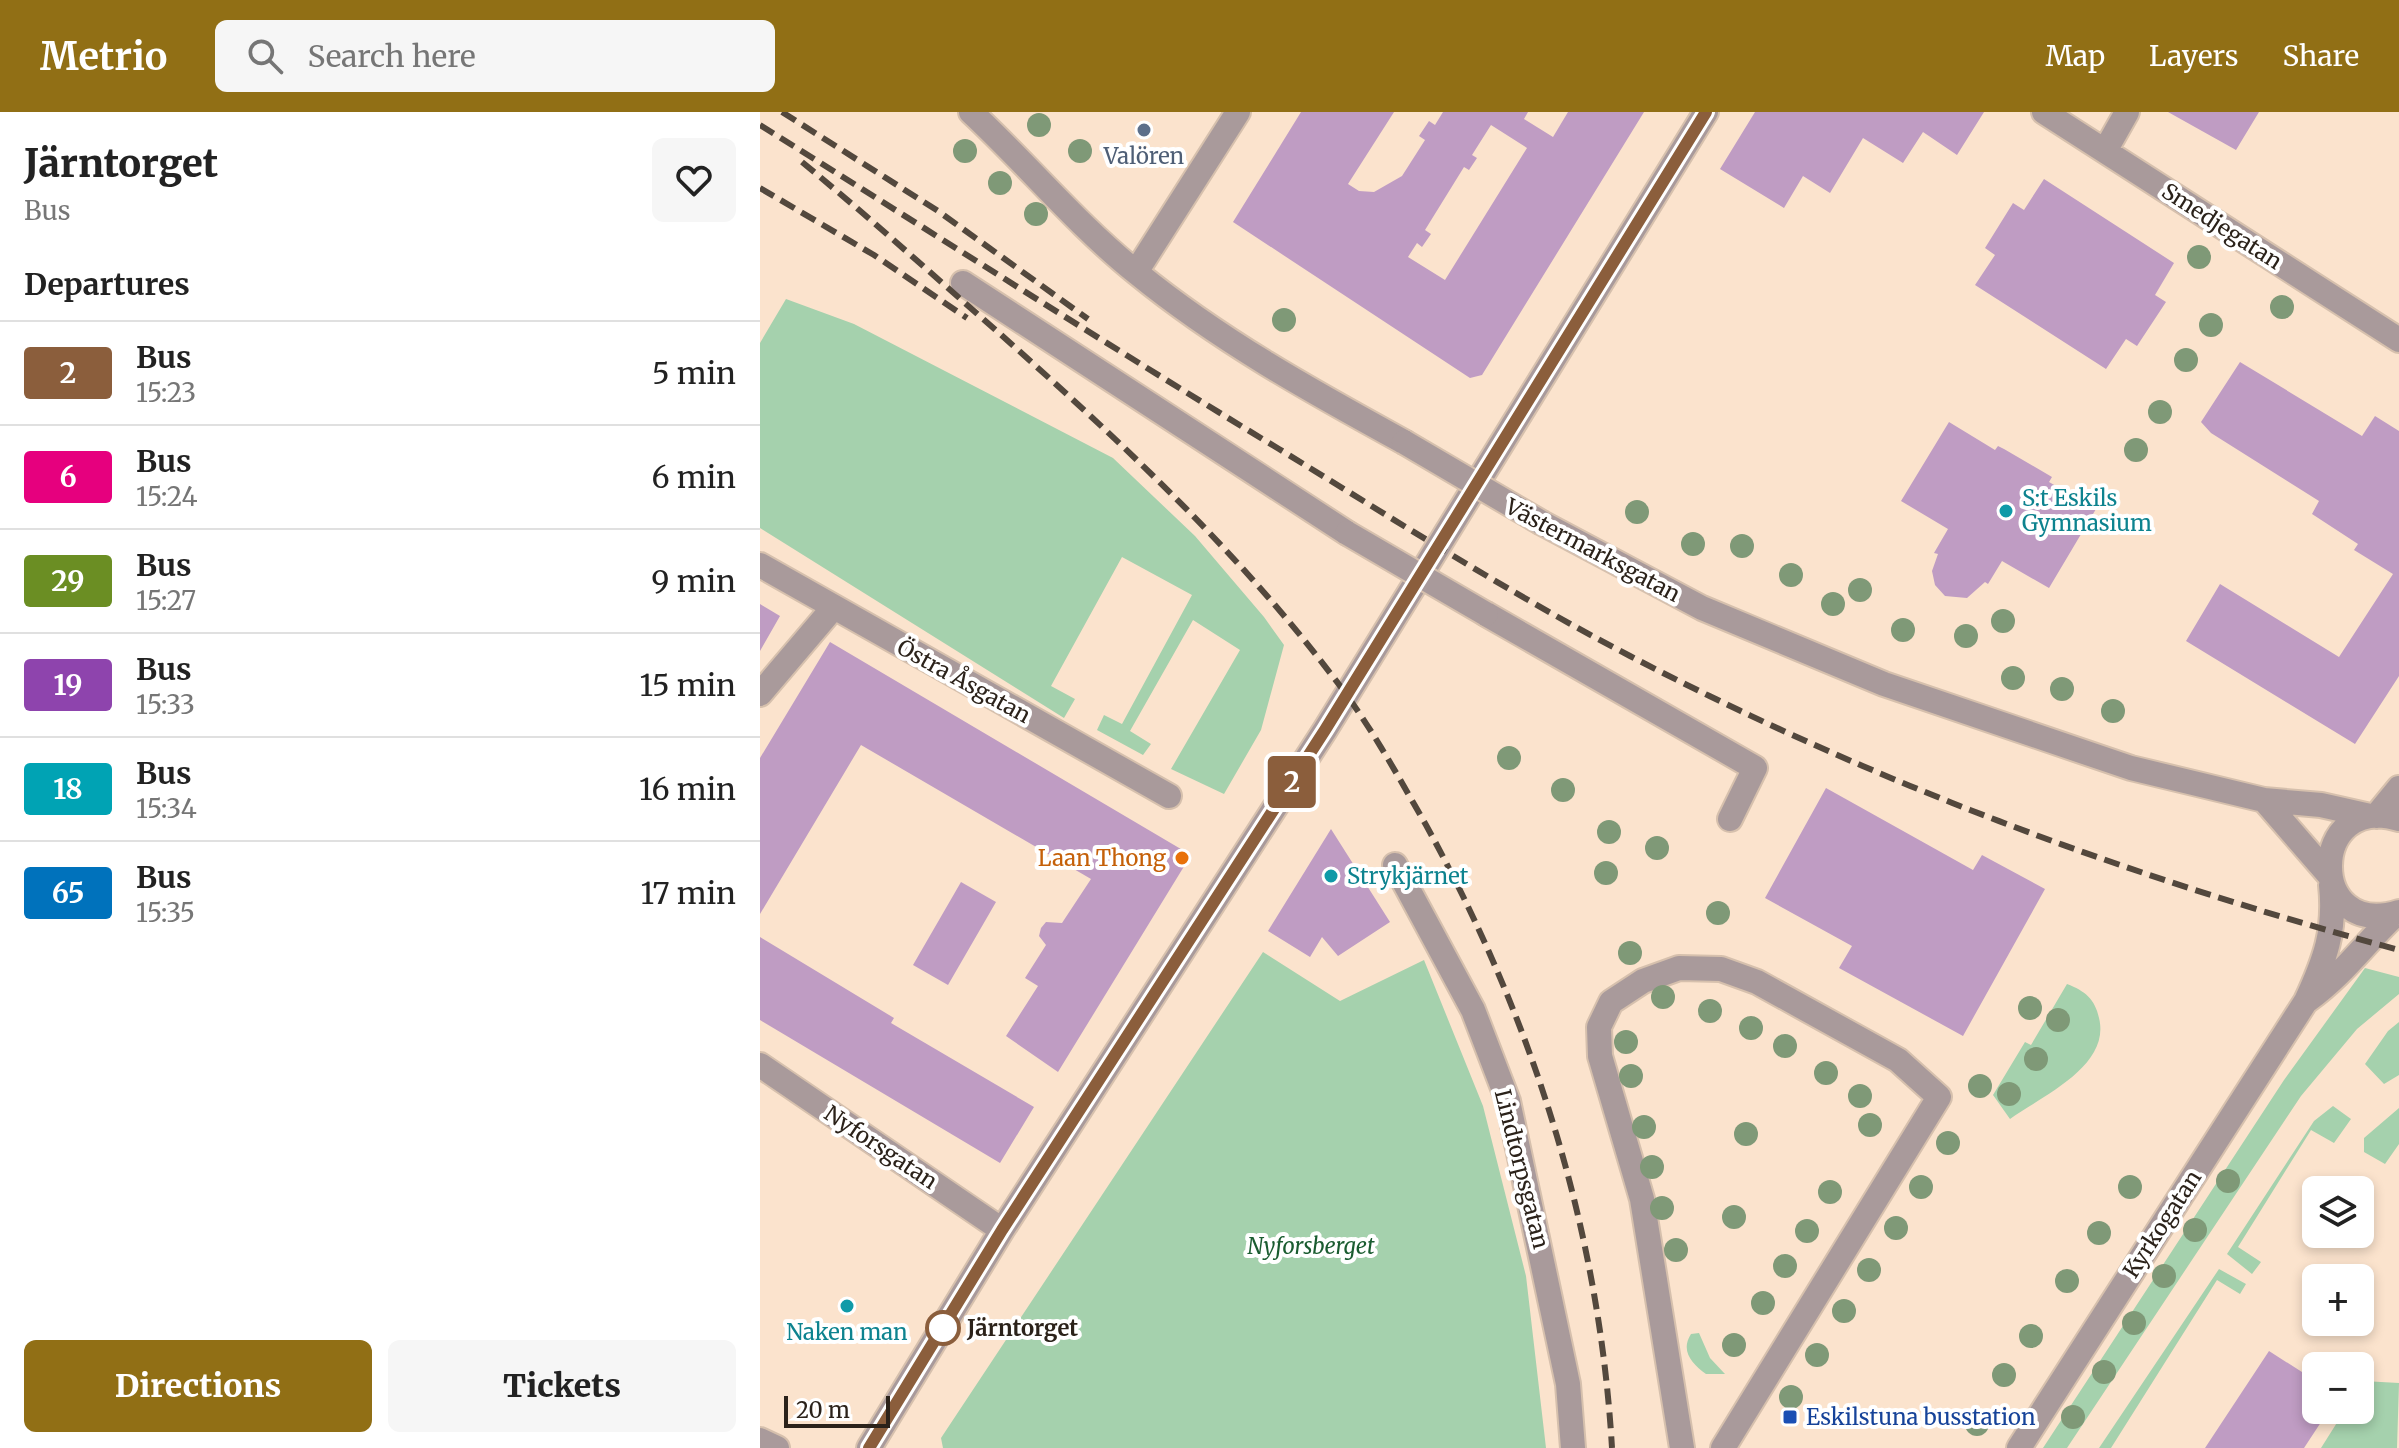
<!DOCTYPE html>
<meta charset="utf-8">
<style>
:root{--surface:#fff;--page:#f6f6f6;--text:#222;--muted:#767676;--line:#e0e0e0;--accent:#916f15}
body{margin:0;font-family:Merriweather,serif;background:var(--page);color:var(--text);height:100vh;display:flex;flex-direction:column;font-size:30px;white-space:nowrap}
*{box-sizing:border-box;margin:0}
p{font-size:26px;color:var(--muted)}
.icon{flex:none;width:44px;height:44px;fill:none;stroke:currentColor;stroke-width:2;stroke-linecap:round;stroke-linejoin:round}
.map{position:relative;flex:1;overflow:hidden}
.details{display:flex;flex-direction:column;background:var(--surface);width:760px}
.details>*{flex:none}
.badge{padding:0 16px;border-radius:6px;font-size:28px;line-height:52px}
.tools{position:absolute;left:1542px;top:1064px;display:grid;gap:16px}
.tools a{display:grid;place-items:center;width:72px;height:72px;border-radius:12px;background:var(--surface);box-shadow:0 4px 12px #0003;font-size:40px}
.scale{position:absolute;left:24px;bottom:20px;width:106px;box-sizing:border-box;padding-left:8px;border:4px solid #2b221a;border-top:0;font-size:22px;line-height:28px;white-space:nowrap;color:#2b221a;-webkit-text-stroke:6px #fff;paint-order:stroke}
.map>.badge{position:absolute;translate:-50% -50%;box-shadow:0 0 0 4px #fff}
h2{padding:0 24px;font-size:30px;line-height:72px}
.round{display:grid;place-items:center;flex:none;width:84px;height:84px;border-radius:12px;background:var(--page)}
.head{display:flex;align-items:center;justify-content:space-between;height:136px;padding:0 24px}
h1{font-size:38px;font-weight:800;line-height:60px}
.action{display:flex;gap:16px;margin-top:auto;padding:16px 24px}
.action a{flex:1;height:92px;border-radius:12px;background:var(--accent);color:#fff;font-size:32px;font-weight:800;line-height:92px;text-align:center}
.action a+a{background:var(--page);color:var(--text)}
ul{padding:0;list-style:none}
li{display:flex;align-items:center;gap:24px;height:104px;padding:0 24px;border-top:2px solid var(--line)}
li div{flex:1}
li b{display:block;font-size:30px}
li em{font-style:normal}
li .badge{min-width:88px;font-weight:700;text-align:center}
header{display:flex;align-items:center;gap:48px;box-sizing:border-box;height:112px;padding:0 40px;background:var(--accent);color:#fff}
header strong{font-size:38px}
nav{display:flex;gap:44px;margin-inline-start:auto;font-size:28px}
.search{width:560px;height:72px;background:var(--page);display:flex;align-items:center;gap:20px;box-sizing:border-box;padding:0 28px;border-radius:12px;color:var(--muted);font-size:30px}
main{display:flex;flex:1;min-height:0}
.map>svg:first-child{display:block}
.green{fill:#a5d1ad}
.building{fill:#bf9cc3;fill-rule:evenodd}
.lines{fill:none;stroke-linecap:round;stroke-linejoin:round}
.minor-casing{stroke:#d6c0ad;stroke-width:28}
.minor{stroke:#a99a9b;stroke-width:24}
.rail{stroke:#53483d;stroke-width:6;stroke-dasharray:16 8;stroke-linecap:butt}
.minor-bridge-casing{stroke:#d6c0ad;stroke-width:28;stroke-linecap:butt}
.minor-bridge{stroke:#a99a9b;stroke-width:24}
.tree{fill:#7f9977}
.line-casing{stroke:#fff;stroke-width:18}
.line{stroke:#8b5e3c;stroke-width:12}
.service-dot{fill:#5c6f8a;stroke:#fff;stroke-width:3}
.culture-dot{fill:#0f9aa8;stroke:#fff;stroke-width:3}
.food-dot{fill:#e8710a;stroke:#fff;stroke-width:3}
.stop-dot{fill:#fff;stroke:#8b5e3c;stroke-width:4}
.transit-dot{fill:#1a4fb4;stroke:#fff;stroke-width:3}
.labels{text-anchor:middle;stroke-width:8;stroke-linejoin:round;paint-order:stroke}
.service-label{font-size:22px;fill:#4e5e75;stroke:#fff}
.street-label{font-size:22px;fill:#2b221a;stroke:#fff}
.culture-label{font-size:22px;fill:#0d838f;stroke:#fff;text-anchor:start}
.food-label{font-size:22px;fill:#c56008;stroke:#fff;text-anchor:end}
.park-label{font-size:22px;font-style:italic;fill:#1a5c30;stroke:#fff}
.stop-label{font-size:22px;font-weight:bold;fill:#2b221a;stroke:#fff;text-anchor:start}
.transit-label{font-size:22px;fill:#164399;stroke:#fff;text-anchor:start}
</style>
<header>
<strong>Metrio</strong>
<div class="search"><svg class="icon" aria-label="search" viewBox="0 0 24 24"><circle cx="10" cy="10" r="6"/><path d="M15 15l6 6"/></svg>Search here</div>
<nav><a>Map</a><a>Layers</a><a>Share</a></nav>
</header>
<main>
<section class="details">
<div class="head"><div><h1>Järntorget</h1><p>Bus</p></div><a class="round"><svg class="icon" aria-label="heart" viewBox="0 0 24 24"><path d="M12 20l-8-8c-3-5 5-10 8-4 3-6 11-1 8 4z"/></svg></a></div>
<h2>Departures</h2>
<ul>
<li><span class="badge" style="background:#8b5e3c;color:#fff">2</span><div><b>Bus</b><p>15:23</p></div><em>5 min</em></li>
<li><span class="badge" style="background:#e6007e;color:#fff">6</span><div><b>Bus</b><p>15:24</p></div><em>6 min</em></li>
<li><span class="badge" style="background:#6b8e23;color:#fff">29</span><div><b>Bus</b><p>15:27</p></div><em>9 min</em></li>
<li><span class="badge" style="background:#8e44ad;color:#fff">19</span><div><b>Bus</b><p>15:33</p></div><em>15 min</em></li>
<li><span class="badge" style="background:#00a3b4;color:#fff">18</span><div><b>Bus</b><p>15:34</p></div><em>16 min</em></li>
<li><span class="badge" style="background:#0072bc;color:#fff">65</span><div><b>Bus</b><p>15:35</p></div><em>17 min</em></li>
</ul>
<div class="action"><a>Directions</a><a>Tickets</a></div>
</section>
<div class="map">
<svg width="1639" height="1336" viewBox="0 0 1639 1336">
<rect width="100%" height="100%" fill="#fbe3cd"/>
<!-- green -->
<path class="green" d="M26,187L94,212L353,346L435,424L504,505L524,533L501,618L464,682L411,657L480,538L433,508L370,619L391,632L383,643L337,618L344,603L362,612L432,483L362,445L291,574L315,587L304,606L0,416V231Z
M503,840L580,889L664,848L723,994L766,1164L786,1336H183L181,1326Z
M1605,856L1639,865V882L1597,917L1541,984L1307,1336H1283L1524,968Z
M1307,872C1325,879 1335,887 1339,906C1351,954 1282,984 1250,1007L1233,983L1265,930L1271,933Z
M1639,910V963L1624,972L1605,952L1628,919Z
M1573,994L1591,1007L1574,1031L1551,1018L1478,1135L1501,1150L1492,1162L1467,1142L1554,1009Z
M1639,996V1032L1625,1052L1604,1040V1026Z
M1459,1157L1486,1172L1480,1182L1457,1168L1351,1336H1339Z
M939,1221L950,1246L965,1262H946C932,1252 920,1239 931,1222Z
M1603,1269L1639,1271L1637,1336H1561L1585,1298H1600Z"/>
<!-- building -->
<path class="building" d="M541,0H634L588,72L599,79L614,80L642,64L665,28L659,24L669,9L675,13L683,0H768L764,7L793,25L808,0H884L722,263L710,266L473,110ZM731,13L767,36L685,168L648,145L657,131L662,135L671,122L665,118L704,55L709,58L717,46L712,43Z
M995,0H1224L1197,43L1163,20L1143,51L1103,26L1070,81L1043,64L1024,96L960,57Z
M1408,0H1499L1476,38Z
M1284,67L1414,151L1395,183L1406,190L1377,234L1366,227L1346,257L1215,173L1235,143L1225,136L1253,91L1264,98Z
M1480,250L1602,324L1615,304L1639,319V564L1595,632L1426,529L1460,472L1579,545L1633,462L1594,438L1598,432L1552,402L1559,389L1451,321L1441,310Z
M1189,310L1235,338L1238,334L1244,337L1292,365L1289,370L1336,397L1289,476L1242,449L1228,472L1225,470L1207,486L1185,484L1175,473L1172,459L1178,442L1174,441L1188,417L1141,389Z
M0,492L20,504L0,539Z
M70,530L431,743L298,960L246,924L278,874L265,866L286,833L279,824L281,816L286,810L302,811L331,767L101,633L0,802V646Z
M1066,676L1213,758L1222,743L1285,777L1203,924L1079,856L1092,834L1005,786Z
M571,717L630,810L578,844L562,825L550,845L508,819Z
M201,770L236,790L188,873L153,853Z
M0,825L134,906L131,911L274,995L240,1051L0,908Z
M1509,1239L1556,1269V1298H1569L1544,1336H1445Z"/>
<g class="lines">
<!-- minor casing -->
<g class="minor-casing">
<path id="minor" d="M211,0C267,52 317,113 377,161C459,228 551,279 644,330
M1284,0L1639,228
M1345,39L1367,0
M376,160L478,0
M203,171L587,421
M782,411L942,496L1124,572L1371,656L1504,688L1561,693L1610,704
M0,453L409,684
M726,502L995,656L970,707
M0,582L73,496
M1504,688L1569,763
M1616,704L1639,676
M1639,707C1548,679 1546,829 1639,800
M635,753L713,898L748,989L808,1272L813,1336
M1548,888C1584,862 1605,831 1637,801
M0,953L242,1118
M0,1328L17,1336
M109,1336L242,1118L565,618L946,0
M922,1336L882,1087L840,944L839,915L851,890L883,869L919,856L961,857L997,870L1138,948L1179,985L963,1336
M1259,1336L1546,889C1565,848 1576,818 1571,773"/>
</g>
<!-- minor -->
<use href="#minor" class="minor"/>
<!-- rail -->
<path class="rail" d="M22,0L178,99L328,207
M0,13C173,121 344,231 519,337C635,408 749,481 870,544C1114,671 1374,767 1639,838
M42,50C109,105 174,164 239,221C359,328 476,437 574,566C609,611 638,664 666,713C772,906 839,1115 852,1336
M0,76L114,143L207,206"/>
<!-- minor-bridge casing -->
<g class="minor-bridge-casing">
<path id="minor-bridge" d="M644,330L782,411
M587,421L726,502"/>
</g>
<!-- minor-bridge -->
<use href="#minor-bridge" class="minor-bridge"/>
</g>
<!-- trees -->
<g class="tree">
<circle cx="279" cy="13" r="12"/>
<circle cx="205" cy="39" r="12"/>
<circle cx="320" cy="39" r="12"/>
<circle cx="240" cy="71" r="12"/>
<circle cx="276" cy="102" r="12"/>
<circle cx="1439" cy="145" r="12"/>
<circle cx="1522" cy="195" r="12"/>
<circle cx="524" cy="208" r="12"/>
<circle cx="1451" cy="213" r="12"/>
<circle cx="1426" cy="248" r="12"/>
<circle cx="1400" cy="300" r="12"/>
<circle cx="1376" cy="338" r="12"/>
<circle cx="877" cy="400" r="12"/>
<circle cx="933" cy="432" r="12"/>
<circle cx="982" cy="434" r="12"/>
<circle cx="1031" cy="463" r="12"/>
<circle cx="1100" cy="478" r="12"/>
<circle cx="1073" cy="492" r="12"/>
<circle cx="1243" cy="509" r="12"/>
<circle cx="1143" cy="518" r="12"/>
<circle cx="1206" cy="524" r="12"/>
<circle cx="1253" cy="566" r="12"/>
<circle cx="1302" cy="577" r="12"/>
<circle cx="1353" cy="599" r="12"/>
<circle cx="749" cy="646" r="12"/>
<circle cx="803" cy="678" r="12"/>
<circle cx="849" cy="720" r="12"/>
<circle cx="897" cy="736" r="12"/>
<circle cx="846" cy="761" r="12"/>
<circle cx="958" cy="801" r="12"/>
<circle cx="870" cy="841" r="12"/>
<circle cx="903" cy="885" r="12"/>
<circle cx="1270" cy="896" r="12"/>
<circle cx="950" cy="899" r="12"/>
<circle cx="1298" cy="908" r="12"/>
<circle cx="991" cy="916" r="12"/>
<circle cx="866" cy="930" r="12"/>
<circle cx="1025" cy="934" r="12"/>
<circle cx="1276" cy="947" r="12"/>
<circle cx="1066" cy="961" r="12"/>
<circle cx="871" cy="964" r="12"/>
<circle cx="1220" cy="974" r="12"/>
<circle cx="1249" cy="982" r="12"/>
<circle cx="1100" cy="984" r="12"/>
<circle cx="1110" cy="1013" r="12"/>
<circle cx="884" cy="1015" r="12"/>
<circle cx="986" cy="1022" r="12"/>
<circle cx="1188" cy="1031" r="12"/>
<circle cx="892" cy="1055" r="12"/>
<circle cx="1468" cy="1069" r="12"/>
<circle cx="1161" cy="1075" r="12"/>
<circle cx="1370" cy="1075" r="12"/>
<circle cx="1070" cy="1080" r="12"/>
<circle cx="902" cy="1096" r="12"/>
<circle cx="974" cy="1105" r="12"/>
<circle cx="1136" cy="1116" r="12"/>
<circle cx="1435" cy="1118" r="12"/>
<circle cx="1047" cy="1119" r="12"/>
<circle cx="1339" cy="1121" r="12"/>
<circle cx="916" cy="1138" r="12"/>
<circle cx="1025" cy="1154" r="12"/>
<circle cx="1109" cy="1158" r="12"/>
<circle cx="1404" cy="1164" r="12"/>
<circle cx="1307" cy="1169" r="12"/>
<circle cx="1003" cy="1191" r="12"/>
<circle cx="1084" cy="1199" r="12"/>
<circle cx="1374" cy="1211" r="12"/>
<circle cx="1271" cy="1224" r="12"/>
<circle cx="974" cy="1233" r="12"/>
<circle cx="1057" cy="1243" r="12"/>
<circle cx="1344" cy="1260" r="12"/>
<circle cx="1244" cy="1263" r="12"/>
<circle cx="1031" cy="1285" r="12"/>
<circle cx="1313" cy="1305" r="12"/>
<circle cx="1217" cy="1312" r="12"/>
</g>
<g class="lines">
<!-- line casing -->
<g class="line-casing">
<path id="line" d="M109,1336L242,1118L565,618L946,0"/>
</g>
<!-- line -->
<use href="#line" class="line"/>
</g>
<!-- markers -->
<circle class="service-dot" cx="384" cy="18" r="8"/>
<g class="culture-dot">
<circle cx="1246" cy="399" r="8"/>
<circle cx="571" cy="764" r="8"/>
<circle cx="87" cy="1194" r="8"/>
</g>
<circle class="food-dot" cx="422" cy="746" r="8"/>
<circle class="stop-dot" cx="183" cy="1216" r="16"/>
<rect class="transit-dot" x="1022" y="1297" width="16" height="16" rx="4"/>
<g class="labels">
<!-- service labels -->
<g class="service-label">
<text x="384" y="52">Valören</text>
</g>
<!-- street labels -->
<g class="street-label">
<text transform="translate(1462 114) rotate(33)" y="8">Smedjegatan</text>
<text transform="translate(833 438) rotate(28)" y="8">Västermarksgatan</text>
<text transform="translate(204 569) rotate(29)" y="8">Östra Åsgatan</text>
<text transform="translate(121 1035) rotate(34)" y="8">Nyforsgatan</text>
<text transform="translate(762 1057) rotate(76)" y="8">Lindtorpsgatan</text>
<text transform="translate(1402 1112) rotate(-57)" y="8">Kyrkogatan</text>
</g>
<!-- culture labels -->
<g class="culture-label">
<text x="1262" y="394">S:t Eskils<tspan x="1262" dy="25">Gymnasium</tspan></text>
<text x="587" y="772">Strykjärnet</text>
<text x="87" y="1228" text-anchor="middle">Naken man</text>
</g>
<!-- food labels -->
<g class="food-label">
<text x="406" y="754">Laan Thong</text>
</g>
<!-- park labels -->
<g class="park-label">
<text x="551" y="1142">Nyforsberget</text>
</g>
<!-- stop labels -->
<g class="stop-label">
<text x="207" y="1224">Järntorget</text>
</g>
<!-- transit labels -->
<g class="transit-label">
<text x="1046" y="1313">Eskilstuna busstation</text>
</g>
</g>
</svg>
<div class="tools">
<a><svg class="icon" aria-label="layers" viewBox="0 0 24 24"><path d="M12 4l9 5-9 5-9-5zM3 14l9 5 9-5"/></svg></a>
<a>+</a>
<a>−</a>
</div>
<div class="scale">20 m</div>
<b class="badge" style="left:532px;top:670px;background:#8b5e3c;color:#fff">2</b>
</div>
</main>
